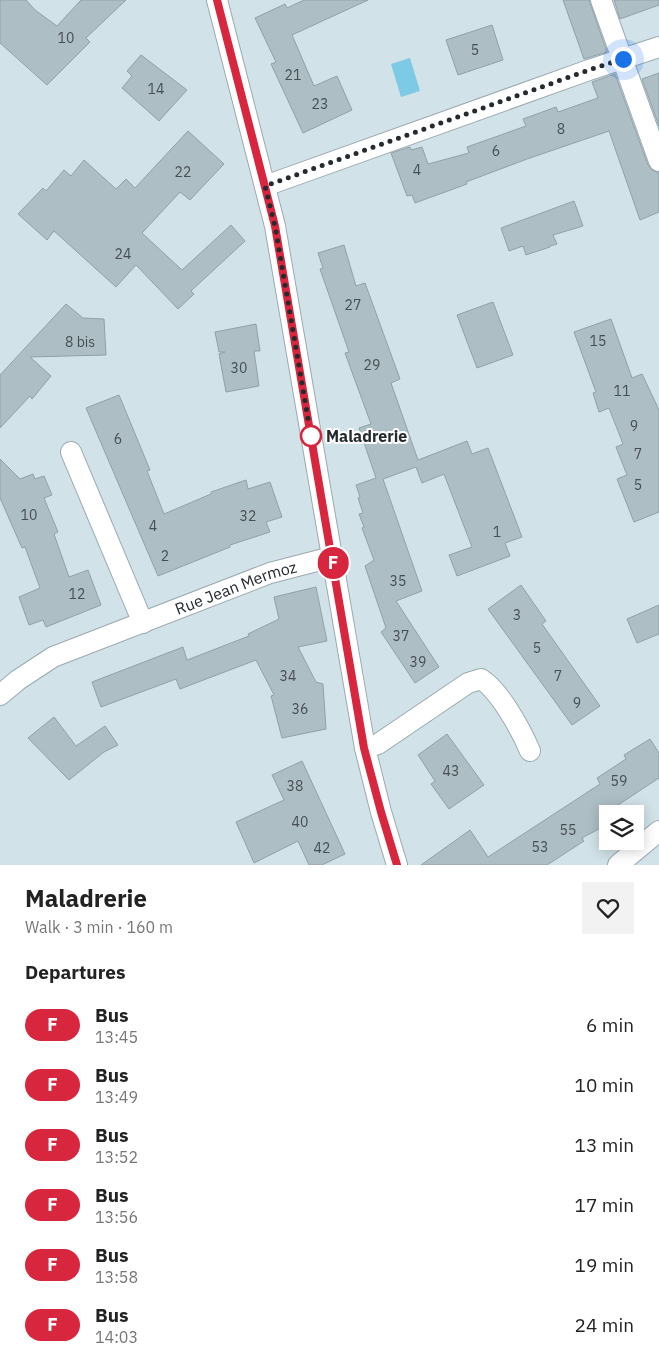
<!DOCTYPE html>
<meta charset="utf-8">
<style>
:root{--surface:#fff;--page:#f2f2f2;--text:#222;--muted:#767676}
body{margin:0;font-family:"IBM Plex Sans",sans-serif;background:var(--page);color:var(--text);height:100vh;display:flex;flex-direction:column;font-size:19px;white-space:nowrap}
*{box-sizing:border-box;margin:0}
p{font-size:16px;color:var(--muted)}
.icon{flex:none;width:28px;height:28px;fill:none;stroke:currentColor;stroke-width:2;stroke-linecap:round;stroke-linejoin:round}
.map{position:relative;height:865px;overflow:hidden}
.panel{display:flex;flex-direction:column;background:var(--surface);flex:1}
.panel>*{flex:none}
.badge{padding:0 10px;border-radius:16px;font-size:18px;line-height:32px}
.buttons{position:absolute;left:599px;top:805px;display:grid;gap:10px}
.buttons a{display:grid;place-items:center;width:45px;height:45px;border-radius:0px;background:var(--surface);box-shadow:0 2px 12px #0003;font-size:25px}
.you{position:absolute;width:25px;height:25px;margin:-12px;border:4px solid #fff;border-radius:50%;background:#1a73e8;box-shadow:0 0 0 8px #1a73e833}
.map>.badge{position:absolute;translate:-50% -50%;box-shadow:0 0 0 2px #fff}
h2{padding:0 25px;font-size:19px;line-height:45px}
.round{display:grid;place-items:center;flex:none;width:52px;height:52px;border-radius:0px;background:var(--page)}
.overview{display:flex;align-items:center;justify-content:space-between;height:85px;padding:0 25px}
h1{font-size:24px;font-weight:800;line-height:38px}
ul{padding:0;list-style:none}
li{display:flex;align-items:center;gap:15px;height:60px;padding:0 25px}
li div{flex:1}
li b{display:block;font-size:19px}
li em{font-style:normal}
li .badge{min-width:55px;font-weight:700;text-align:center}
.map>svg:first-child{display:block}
.water{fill:#7ccae5}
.building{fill:#adbec4;stroke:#91a1a8}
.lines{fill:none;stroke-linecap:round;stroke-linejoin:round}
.minor-casing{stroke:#99aab0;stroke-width:22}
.minor{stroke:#fff;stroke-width:20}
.line-casing{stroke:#fff;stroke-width:11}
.line{stroke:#d7263d;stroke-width:8}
.walk{stroke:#242a2d;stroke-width:5;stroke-dasharray:0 9}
.stop-dot{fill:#fff;stroke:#d7263d;stroke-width:2.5}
.labels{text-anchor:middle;stroke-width:4;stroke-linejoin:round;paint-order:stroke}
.number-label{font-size:14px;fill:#464f53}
.stop-label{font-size:16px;font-weight:bold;fill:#242a2d;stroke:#fff;text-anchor:start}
.street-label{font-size:16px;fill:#242a2d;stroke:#fff}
</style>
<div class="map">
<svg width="659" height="865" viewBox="0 0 659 865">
<rect width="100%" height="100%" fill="#d1e2e8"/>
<!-- water -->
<path class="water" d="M410,58L420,91L401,97L391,64Z"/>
<!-- building -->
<path class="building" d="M0,0H26L35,10L57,26L81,0H126L86,38L90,42L47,85L0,43Z
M304,0H368L292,35L314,86L337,76L352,110L303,133L271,64L276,62L255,18L285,4L287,8Z
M563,0H589L607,52L584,59Z
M614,0H659V5L620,19Z
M492,25L503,60L458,75L446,40Z
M141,55L187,90L159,121L122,88L132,76L127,71Z
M659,73V126L642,79Z
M615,74L648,165L652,170L659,173V212L640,220L609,131L527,159L466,182L467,184L415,203L412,195L407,196L391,153L410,147L411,150L422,147L428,164L469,153L467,147L526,126L523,119L556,107L558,112L598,98L592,82Z
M188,131L224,164L190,200L180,192L142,233L182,270L231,225L245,241L191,291L194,294L178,309L136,265L116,287L54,231L47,240L18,214L43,188L46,191L64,170L71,176L84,160L116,189L126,179L135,188Z
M574,201L583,226L553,235L557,244L550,246V247L526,255L523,246L509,251L501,228Z
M344,245L356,286L365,283L400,379L391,383L418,460L467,441L472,454L488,448L522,537L505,543L510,556L457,576L449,555L472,547L444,474L422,483L416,467L383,479L422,591L396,601L439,667L415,683L381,632L386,628L365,566L374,560L362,528L364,527L359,514L363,513L358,498L360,497L356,485L376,478L359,428L371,424L345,353L349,352L320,269L323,268L318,253Z
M493,302L513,355L477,368L457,315Z
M66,304L83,318L104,319L106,355L30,357L51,376L32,399L30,396L0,428V375Z
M611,319L632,378L642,374L659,410V512L634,522L617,479L627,475L616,447L623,444L609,408L599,412L593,393L596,392L574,332Z
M256,324L260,351H254L259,386L226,392L219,354L225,352H219L215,332Z
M119,395L150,470L147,471L164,514L211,494V492L246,480L248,489L270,482L282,517L266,522L270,532L230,545V547L158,576L86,408Z
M0,459L20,479L33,474L35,479L44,476L52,495L44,498L58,532L54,534L69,577L88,570L101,605L46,627L43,620L29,625L19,597L40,588L25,547L22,548L0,498Z
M521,585L546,621L542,624L600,706L572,725L488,609Z
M316,587L327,641L298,647L316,682L323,684L326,729L282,738L271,696L274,695L256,660L180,689L176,679L101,707L92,682L183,647L187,660L249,636L248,634L279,619L274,597Z
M659,605V634L637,643L627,619Z
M54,717L76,746L105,726L118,745L104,752L69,780L28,738Z
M447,734L484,785L449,809L431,784L435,781L418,755Z
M650,739L659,753V778L615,807L620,814H608V824L582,838L584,841L547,865H421L470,830L488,857L600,784L597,778L626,759L624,755Z
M302,761L345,854L322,865H309L298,841L254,863L236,822L284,800L272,775Z"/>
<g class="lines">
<!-- minor casing -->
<g class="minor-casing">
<g id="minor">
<path d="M217,0L275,226L365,748L381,812L397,865"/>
<path d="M601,0L659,161"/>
<path d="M265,186L589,70L659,47"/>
<path d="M71,452L143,623"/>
<path id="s1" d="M0,695L18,680L53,657L270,573L332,557"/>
<path d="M365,748L378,744L468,683L481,679C500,691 521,730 530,751"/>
<path d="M618,865L659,831"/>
</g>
</g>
<!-- minor -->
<use href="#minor" class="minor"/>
</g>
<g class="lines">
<!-- line casing -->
<g class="line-casing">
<path id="line" d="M217,0L275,226L364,748L381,812L397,865"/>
</g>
<!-- line -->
<use href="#line" class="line"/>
<!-- walk -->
<path class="walk" d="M311,436L275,226L265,186L589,70L623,59"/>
</g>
<!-- markers -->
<circle class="stop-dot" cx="311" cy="436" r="10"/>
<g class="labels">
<!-- number labels -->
<g class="number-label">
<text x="66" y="43">10</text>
<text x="475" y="55">5</text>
<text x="293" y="80">21</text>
<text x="156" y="94">14</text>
<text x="320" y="109">23</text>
<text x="561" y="134">8</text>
<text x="496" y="156">6</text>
<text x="417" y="175">4</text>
<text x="183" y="177">22</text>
<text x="123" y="259">24</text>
<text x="353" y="310">27</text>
<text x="598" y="346">15</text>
<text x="80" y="347">8 bis</text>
<text x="372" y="370">29</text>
<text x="239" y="373">30</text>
<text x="622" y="396">11</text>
<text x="634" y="431">9</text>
<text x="118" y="444">6</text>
<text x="638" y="459">7</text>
<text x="638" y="490">5</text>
<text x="29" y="520">10</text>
<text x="248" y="521">32</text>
<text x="153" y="531">4</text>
<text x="497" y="537">1</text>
<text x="165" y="561">2</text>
<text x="398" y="586">35</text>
<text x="77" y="599">12</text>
<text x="517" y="620">3</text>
<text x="401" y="641">37</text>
<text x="537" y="653">5</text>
<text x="418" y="667">39</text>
<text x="288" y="681">34</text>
<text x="558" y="681">7</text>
<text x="577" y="708">9</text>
<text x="300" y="714">36</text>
<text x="451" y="776">43</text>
<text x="619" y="786">59</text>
<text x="295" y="791">38</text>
<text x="300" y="827">40</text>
<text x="568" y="835">55</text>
<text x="540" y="852">53</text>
<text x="322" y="853">42</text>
</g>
<!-- stop labels -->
<g class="stop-label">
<text x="326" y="442">Maladrerie</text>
</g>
<!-- street labels -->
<g class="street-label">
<text dy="6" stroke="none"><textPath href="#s1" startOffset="261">Rue Jean Mermoz</textPath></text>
</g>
</g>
</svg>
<div class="buttons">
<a><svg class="icon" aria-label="layers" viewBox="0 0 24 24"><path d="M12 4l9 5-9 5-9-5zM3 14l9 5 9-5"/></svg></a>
</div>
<div class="you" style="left:623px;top:59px"></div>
<b class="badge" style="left:333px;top:563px;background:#d7263d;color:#fff">F</b>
</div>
<section class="panel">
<div class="overview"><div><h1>Maladrerie</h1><p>Walk · 3 min · 160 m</p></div><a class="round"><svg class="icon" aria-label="heart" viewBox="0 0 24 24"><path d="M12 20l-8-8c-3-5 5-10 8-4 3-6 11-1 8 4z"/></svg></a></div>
<h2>Departures</h2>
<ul>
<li><span class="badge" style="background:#d7263d;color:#fff">F</span><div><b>Bus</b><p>13:45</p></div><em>6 min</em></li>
<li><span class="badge" style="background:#d7263d;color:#fff">F</span><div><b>Bus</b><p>13:49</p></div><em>10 min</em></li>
<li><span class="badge" style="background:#d7263d;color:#fff">F</span><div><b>Bus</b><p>13:52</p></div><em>13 min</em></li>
<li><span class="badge" style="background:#d7263d;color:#fff">F</span><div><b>Bus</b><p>13:56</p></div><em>17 min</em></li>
<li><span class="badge" style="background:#d7263d;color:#fff">F</span><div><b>Bus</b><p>13:58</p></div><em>19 min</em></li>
<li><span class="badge" style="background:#d7263d;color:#fff">F</span><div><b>Bus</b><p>14:03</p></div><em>24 min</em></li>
</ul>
</section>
